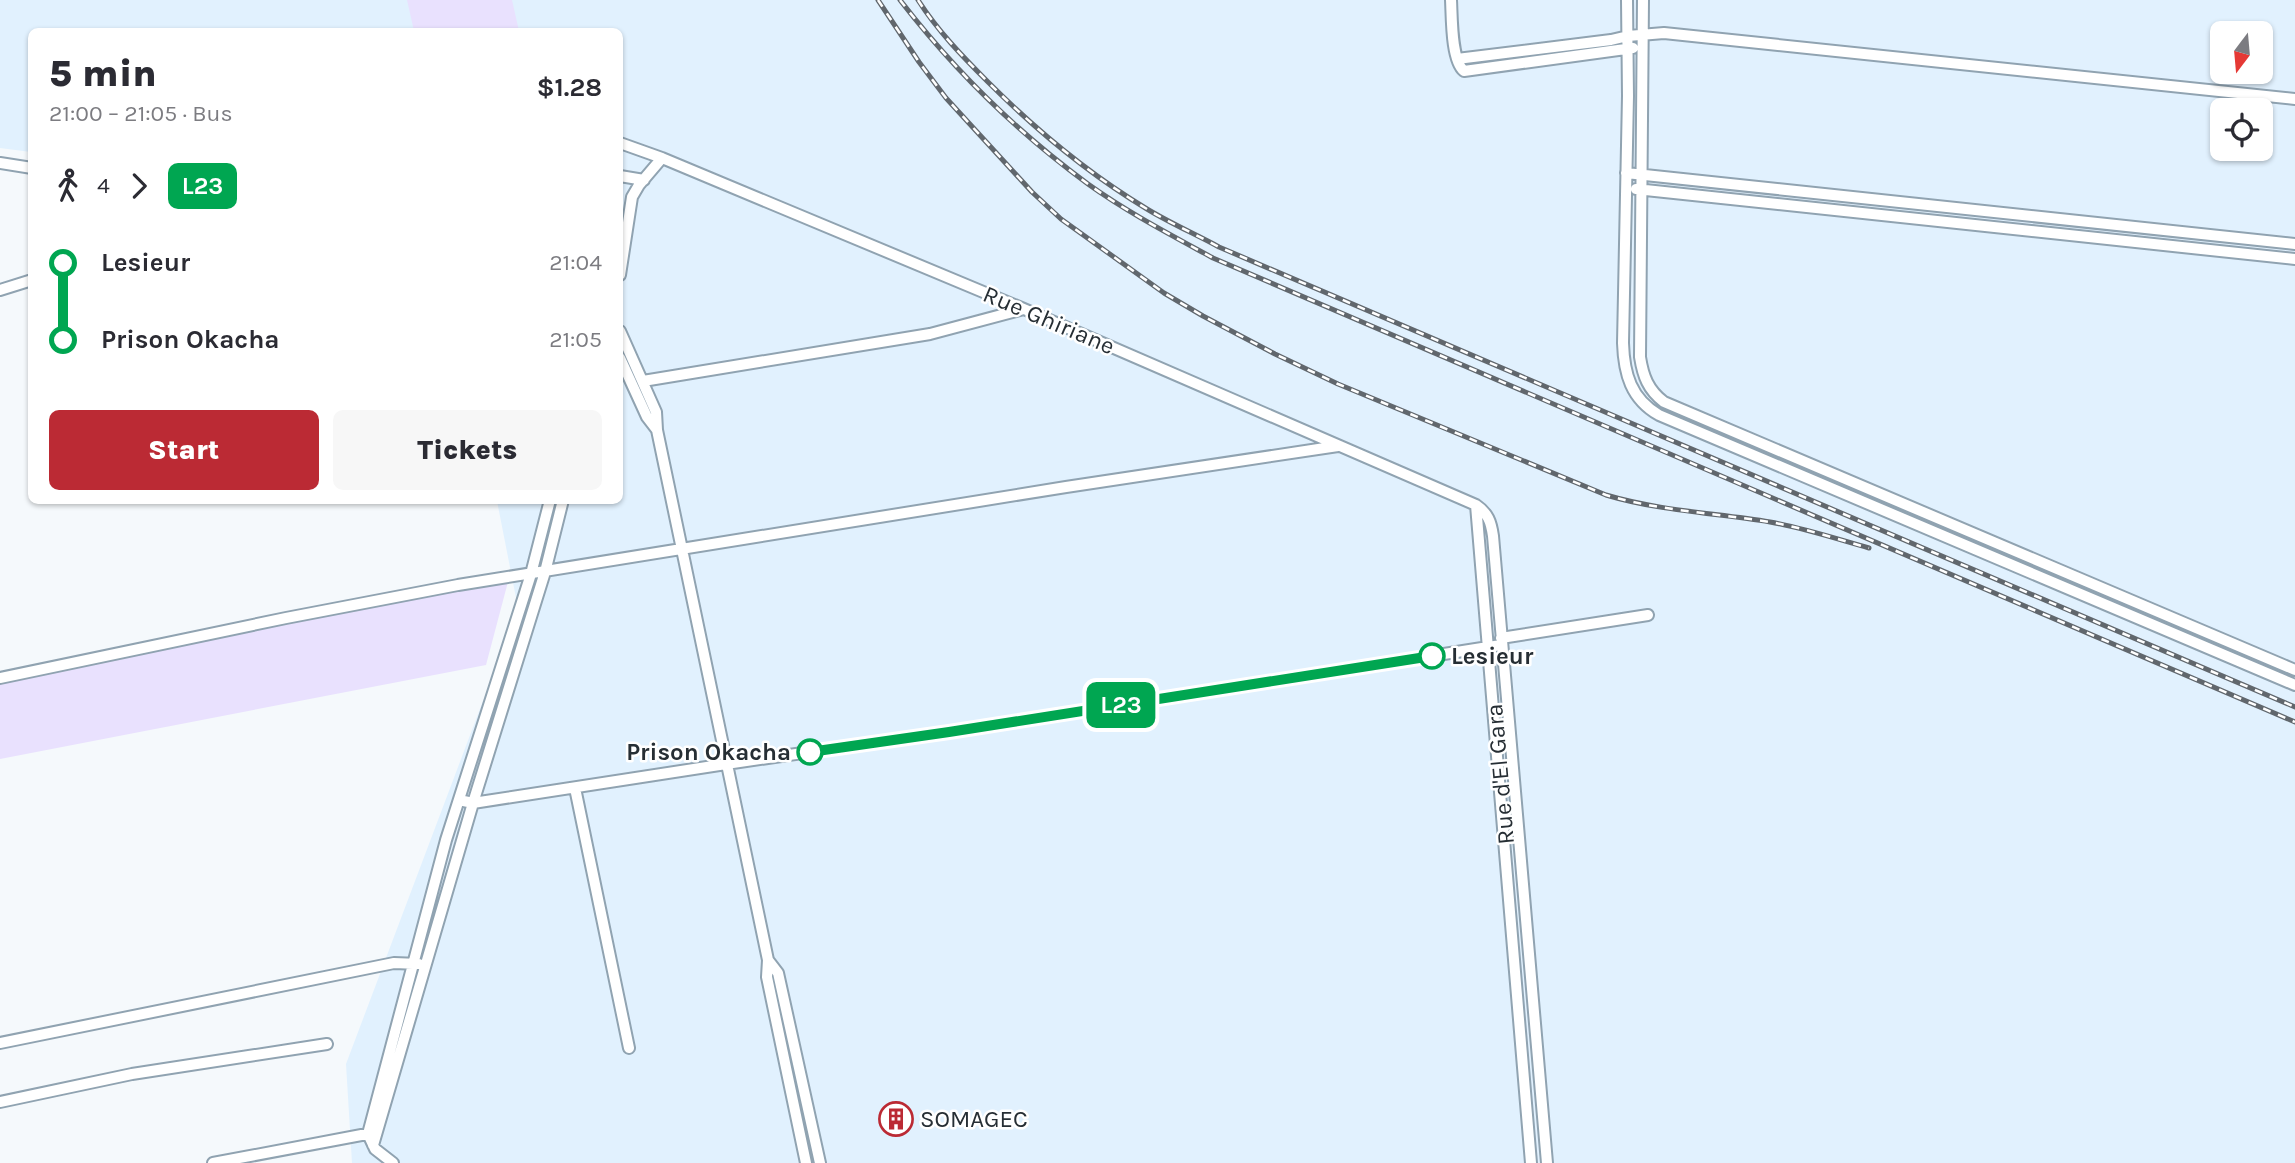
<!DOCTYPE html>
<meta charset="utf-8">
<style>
:root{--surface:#fff;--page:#f7f7f7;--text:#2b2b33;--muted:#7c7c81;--accent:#bb2a34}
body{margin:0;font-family:Karla,sans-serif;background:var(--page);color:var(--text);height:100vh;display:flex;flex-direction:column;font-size:26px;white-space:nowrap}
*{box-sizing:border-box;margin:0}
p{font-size:23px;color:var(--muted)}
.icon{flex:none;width:38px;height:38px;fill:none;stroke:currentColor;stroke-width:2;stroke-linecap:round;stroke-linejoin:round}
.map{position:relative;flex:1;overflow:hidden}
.panel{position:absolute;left:28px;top:28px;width:595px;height:476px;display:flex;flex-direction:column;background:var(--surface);border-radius:10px;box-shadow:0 2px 5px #0004}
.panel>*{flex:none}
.badge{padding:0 14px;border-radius:10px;font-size:24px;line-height:46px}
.needle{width:46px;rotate:196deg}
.fabs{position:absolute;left:2210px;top:21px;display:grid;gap:14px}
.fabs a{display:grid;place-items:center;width:63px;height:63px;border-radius:10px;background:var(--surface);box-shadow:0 2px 5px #0004;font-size:35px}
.map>.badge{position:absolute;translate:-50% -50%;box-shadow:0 0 0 4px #fff}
.legs{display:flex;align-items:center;gap:10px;height:77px;padding:0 21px;font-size:23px}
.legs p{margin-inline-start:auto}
.overview{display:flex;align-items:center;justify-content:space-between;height:119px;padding:0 21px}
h1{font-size:38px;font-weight:800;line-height:52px}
.primary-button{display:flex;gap:14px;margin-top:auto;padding:14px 21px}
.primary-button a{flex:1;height:80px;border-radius:10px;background:var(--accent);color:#fff;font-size:28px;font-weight:800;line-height:80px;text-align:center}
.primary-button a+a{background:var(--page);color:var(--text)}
ul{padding:0 21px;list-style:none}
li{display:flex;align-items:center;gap:24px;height:77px;font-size:26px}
li i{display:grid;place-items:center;width:10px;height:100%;margin:0 9px;background:currentColor}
li i::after{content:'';width:18px;height:18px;margin:-9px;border:5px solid;border-radius:50%;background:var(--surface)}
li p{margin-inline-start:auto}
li:first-child i{background:linear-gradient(#0000 50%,currentColor 0)}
li:last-child i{background:linear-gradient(currentColor 50%,#0000 0)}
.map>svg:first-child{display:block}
.built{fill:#e1f1fe;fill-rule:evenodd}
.green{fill:#e9e1fe}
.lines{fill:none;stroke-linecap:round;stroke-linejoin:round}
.minor-casing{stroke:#90a3b1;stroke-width:14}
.minor{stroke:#fff;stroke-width:10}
.rail-casing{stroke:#61676d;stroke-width:5}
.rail{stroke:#fff;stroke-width:2.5;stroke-dasharray:8;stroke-linecap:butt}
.line-1-casing{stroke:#fff;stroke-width:16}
.line-1{stroke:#00a651;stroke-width:10}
.stop-1-dot{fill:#fff;stroke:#00a651;stroke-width:3.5}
.labels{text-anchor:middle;stroke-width:5;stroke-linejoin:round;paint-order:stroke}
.street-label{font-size:24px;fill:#262e34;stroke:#fff}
.stop-label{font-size:24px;font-weight:bold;fill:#262e34;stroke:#fff;text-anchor:start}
.poi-label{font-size:24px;fill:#262e34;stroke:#fff;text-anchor:start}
</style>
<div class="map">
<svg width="2295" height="1163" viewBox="0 0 2295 1163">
<rect width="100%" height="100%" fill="#f5f9fc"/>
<!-- built -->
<path class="built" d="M0,0H2295V1163H352L346,1064L518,608L497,501L620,500V32H32L31,152L0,148ZM2222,33H2261V72H2222ZM2222,110H2261V149H2222Z"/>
<!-- green -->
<path class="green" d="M407,0H512L519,31H414Z
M509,578L486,665L0,759V677Z"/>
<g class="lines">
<!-- minor casing -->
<g class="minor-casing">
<path id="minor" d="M1451,0C1452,17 1451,60 1464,71L1633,48
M1627,0L1628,96L1623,343C1624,374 1631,399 1659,415L2295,685
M1643,0L1640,357C1643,376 1648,390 1664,402L2295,670
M1457,59L1611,40L1628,36L1664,33L2295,99
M620,143L662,158L1024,309L1476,505C1488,513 1491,522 1493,536L1547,1163
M0,163L32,168
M1626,173L2295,244
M620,176L644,180
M1636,189L2295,259
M620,275L632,197L639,185L662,158
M0,290L32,280
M620,331L656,412L657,430L768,960L767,977L806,1163
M620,358L647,417L657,430
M643,381L930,334L1024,309
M1476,505L1531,1163
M1501,638L1648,615
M0,678L286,618L458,585L1066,487L1338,446
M575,788L629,1048
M459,800L473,803L726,764L949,732L1501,645
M768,960L778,973L820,1163
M0,1043L394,963L419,964
M0,1102L132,1074L327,1044
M373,1145L473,803L545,572L563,500
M213,1163L372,1133
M393,1163L375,1149L368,1134L446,840L531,574L550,500"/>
</g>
<!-- minor -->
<use href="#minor" class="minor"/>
<!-- rail casing -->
<g class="rail-casing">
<path id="rail" d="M878,0L919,62L946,98L1032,192L1061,219L1164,293L1203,316L1275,354L1338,384L1606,495C1660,511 1715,513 1770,522C1804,528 1837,539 1869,548
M900,0C954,70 1017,132 1088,184C1127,212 1171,235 1213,258L2295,722
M918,0C937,30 962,56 988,82C1036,130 1089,174 1147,209C1170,223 1195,234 1219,247L2295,707"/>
</g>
<!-- rail -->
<use href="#rail" class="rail"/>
</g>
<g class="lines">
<!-- line-1 casing -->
<g class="line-1-casing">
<path id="line-1" d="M810,752L949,732L1432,656"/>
</g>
<!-- line-1 -->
<use href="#line-1" class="line-1"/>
</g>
<!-- icons -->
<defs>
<g id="building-ring" transform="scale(1.75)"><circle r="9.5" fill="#fff" stroke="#bb2a34" stroke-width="1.5"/><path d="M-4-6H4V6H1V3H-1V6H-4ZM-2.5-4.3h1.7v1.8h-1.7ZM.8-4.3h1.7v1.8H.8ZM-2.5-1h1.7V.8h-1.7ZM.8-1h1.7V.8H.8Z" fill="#bb2a34"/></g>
</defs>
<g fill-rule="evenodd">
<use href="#building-ring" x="896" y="1119"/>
</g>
<!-- markers -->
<g class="stop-1-dot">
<circle cx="1432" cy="656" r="12"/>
<circle cx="810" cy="752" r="12"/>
</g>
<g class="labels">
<!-- street labels -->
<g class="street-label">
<text transform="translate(1049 320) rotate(23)" y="8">Rue Ghiriane</text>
<text transform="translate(1500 774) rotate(-95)" y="8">Rue d'El Gara</text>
</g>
<!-- stop labels -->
<g class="stop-label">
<text x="1451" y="664">Lesieur</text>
<text x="791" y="760" text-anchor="end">Prison Okacha</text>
</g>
<!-- poi labels -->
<g class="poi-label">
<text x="920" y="1127">SOMAGEC</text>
</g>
</g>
</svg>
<div class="fabs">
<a><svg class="needle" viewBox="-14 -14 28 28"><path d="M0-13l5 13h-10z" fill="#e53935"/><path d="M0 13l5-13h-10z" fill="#7c7c81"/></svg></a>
<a><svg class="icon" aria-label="locate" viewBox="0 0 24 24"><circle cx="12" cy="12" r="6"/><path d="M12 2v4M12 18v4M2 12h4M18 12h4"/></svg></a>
</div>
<b class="badge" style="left:1121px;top:705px;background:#00a651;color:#fff">L23</b>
<section class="panel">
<div class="overview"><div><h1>5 min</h1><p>21:00 – 21:05 · Bus</p></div><b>$1.28</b></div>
<div class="legs"><svg class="icon" aria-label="walk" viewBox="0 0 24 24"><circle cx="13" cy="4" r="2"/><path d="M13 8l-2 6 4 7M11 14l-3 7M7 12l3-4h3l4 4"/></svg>4<svg class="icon" aria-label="forward" viewBox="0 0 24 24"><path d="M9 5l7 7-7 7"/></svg><b class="badge" style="background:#00a651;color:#fff">L23</b></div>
<ul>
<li><i style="color:#00a651"></i><b>Lesieur</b><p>21:04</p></li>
<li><i style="color:#00a651"></i><b>Prison Okacha</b><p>21:05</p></li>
</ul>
<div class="primary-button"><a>Start</a><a>Tickets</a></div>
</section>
</div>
